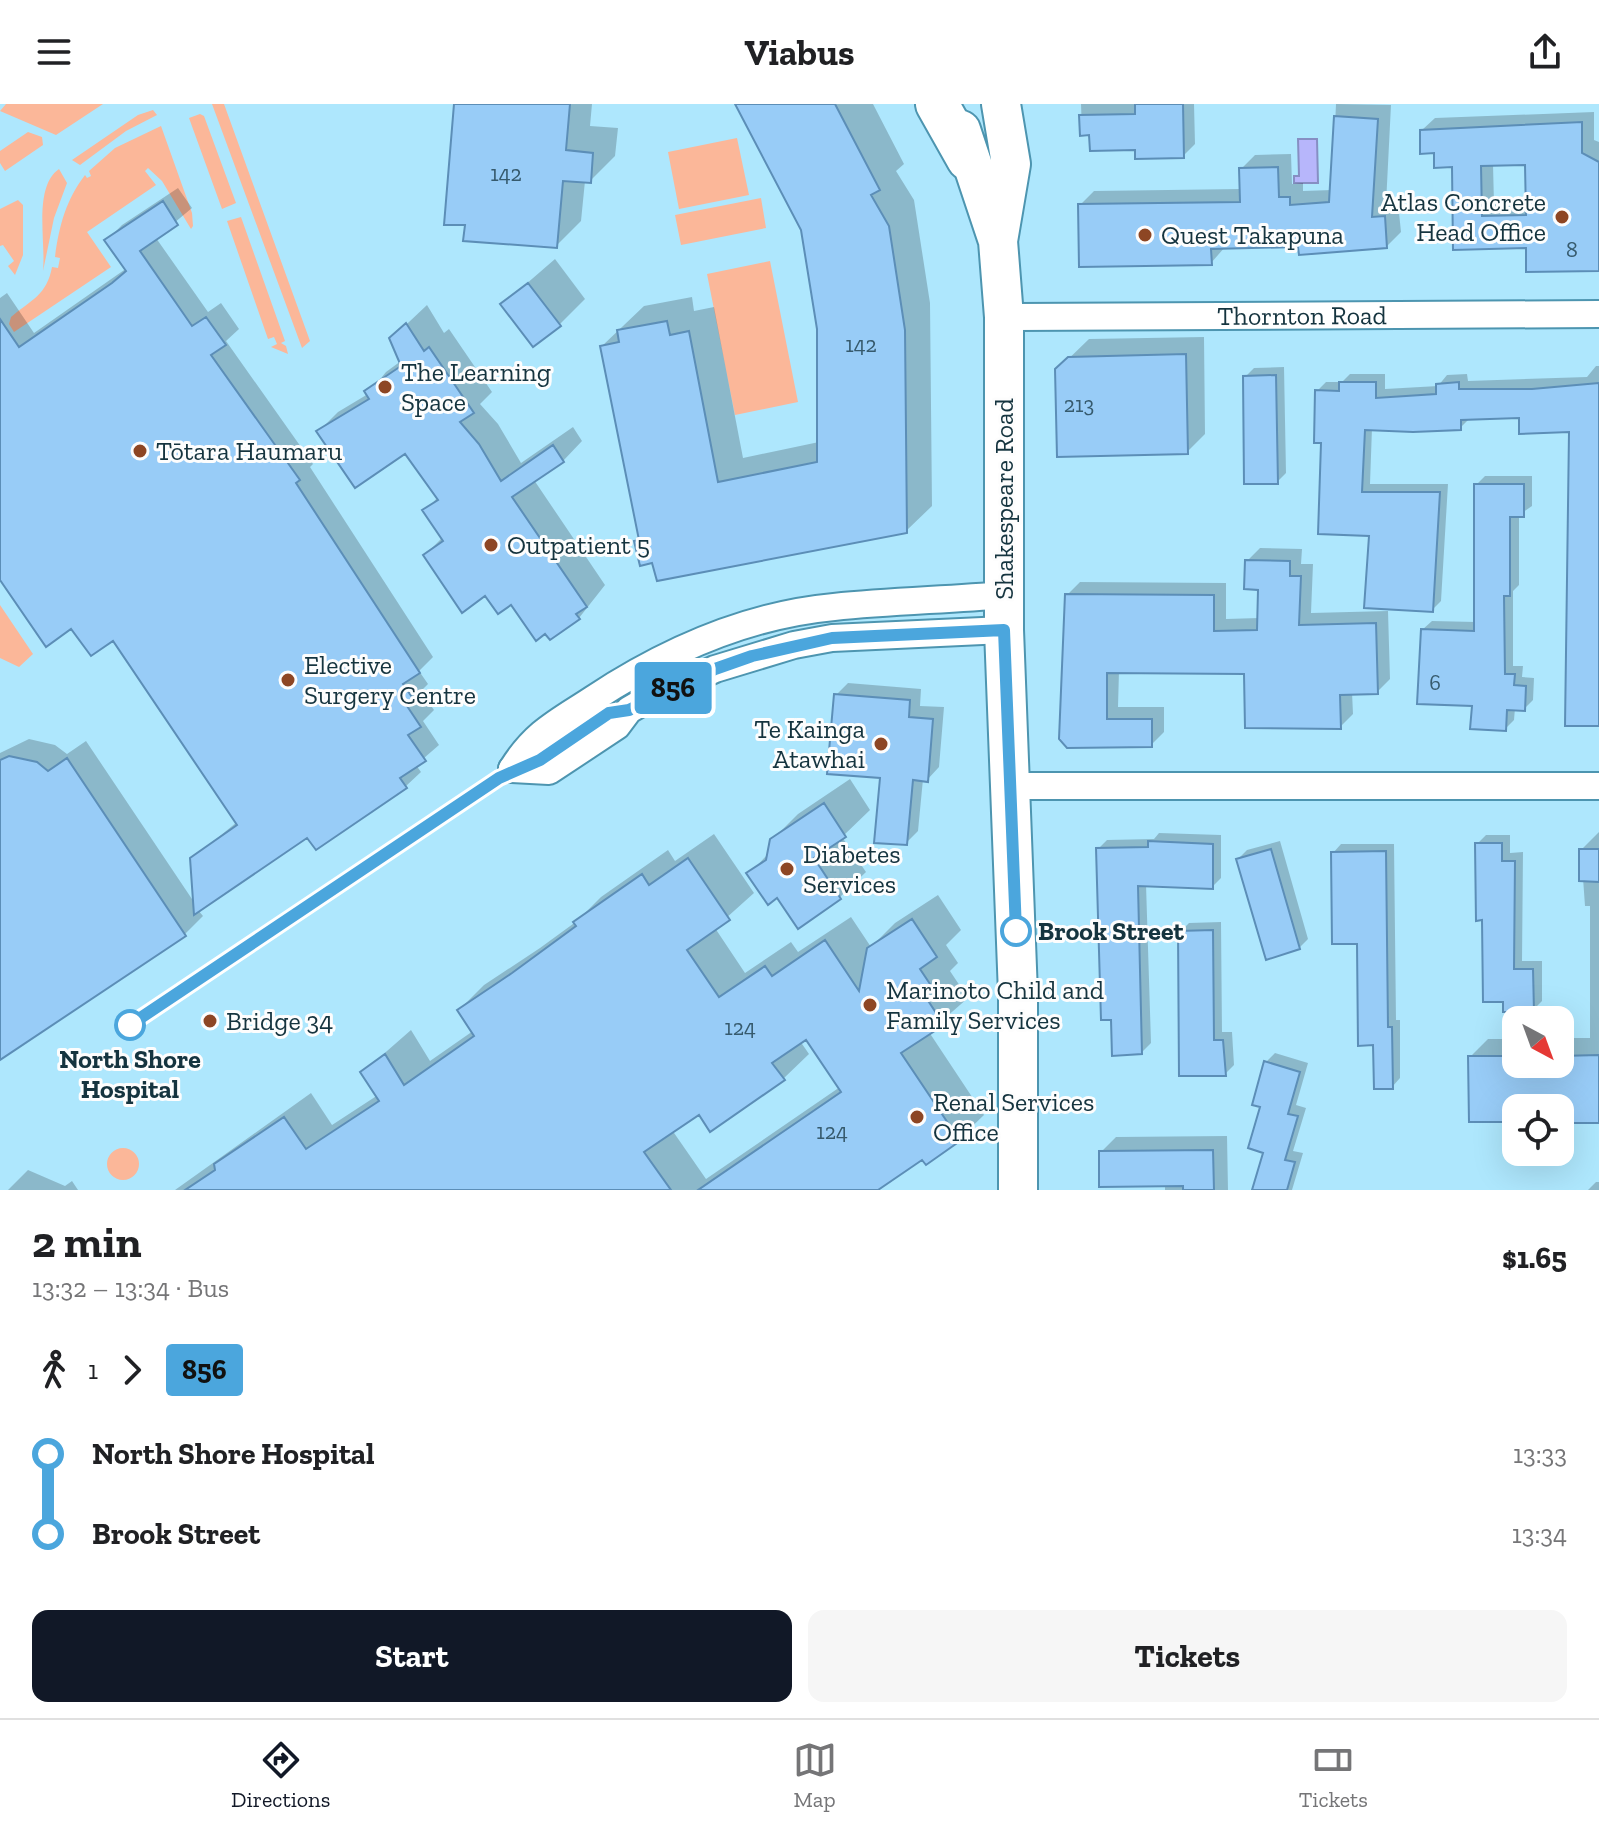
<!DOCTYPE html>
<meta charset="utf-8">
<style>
:root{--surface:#fff;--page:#f6f6f6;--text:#202124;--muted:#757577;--line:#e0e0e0;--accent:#111827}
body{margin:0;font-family:"Zilla Slab",serif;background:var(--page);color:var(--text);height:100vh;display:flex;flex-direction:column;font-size:30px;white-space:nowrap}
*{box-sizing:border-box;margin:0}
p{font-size:26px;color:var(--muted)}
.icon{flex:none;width:44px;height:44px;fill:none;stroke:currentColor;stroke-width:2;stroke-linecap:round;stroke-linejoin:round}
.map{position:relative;height:1086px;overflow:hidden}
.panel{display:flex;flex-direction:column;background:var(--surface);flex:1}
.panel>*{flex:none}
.badge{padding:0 16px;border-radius:6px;font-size:28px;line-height:52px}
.needle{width:52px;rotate:139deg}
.controls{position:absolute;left:1502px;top:902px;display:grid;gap:16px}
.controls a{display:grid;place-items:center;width:72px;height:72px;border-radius:16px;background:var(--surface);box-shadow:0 8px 32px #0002;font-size:40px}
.map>.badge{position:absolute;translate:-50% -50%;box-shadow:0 0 0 4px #fff}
.legs{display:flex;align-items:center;gap:12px;height:88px;padding:0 32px;font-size:26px}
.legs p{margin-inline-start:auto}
.head{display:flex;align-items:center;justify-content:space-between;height:136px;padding:0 32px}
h1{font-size:44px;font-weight:700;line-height:60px}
.cta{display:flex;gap:16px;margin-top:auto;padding:16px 32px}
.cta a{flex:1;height:92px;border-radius:16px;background:var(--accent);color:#fff;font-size:32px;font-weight:700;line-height:92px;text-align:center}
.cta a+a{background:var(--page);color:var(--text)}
ul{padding:0 32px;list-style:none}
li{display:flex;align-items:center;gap:28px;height:80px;font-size:30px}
li i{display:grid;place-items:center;width:12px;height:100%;margin:0 10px;background:currentColor}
li i::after{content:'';width:20px;height:20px;margin:-10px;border:6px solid;border-radius:50%;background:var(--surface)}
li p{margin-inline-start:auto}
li:first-child i{background:linear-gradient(#0000 50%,currentColor 0)}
li:last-child i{background:linear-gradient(currentColor 50%,#0000 0)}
header{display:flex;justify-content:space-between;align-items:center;height:104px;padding:0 32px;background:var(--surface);font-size:36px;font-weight:700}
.tab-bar{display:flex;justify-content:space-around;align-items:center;height:112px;border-top:2px solid var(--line);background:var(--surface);font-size:22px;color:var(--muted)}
.tab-bar a{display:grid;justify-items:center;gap:4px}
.tab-bar .on{color:var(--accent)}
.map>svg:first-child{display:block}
.green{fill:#fbb799}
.water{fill:#b7b6fb;stroke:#868fc3;stroke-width:2}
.shadow{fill:#0003;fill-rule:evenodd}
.building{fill:#98ccf7;stroke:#5c8eb7;stroke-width:2;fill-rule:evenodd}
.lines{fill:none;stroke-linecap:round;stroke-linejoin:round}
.street-casing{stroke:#4d95b0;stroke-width:30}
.secondary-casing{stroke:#4d95b0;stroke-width:42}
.primary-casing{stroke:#4d95b0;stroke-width:46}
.street{stroke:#fff;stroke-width:26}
.secondary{stroke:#fff;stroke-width:38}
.primary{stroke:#fff;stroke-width:42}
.line-1-casing{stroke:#fff;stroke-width:18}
.line-1{stroke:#4ba6dd;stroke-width:12}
.poi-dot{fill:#8d4624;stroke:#fdfdfd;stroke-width:3}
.stop-1-dot{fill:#fff;stroke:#4ba6dd;stroke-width:4}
.labels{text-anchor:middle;stroke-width:6;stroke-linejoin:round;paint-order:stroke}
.number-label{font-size:22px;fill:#365a6d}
.poi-label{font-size:26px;fill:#15343f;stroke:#fdfdfd;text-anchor:start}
.street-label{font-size:26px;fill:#15343f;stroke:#fdfdfd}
.stop-label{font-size:26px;font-weight:bold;fill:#15343f;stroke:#fdfdfd;text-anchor:start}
</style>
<header><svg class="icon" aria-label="menu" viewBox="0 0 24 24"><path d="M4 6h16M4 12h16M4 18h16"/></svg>Viabus<svg class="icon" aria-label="share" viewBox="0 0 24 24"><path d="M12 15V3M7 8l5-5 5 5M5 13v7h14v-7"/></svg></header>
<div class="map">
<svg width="1599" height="1086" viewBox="0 0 1599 1086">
<rect width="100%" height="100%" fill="#aee7fd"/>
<!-- green -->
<path class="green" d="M6,0H103L56,31L0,7Z
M212,0H224L310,237L302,244Z
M153,6L157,11L126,27L80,61L72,56L138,11Z
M200,10L204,12L236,99L222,105L189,14Z
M161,22L192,109L193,122L191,125L162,77L148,64L145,67L156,81L87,128L111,163L14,228L9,220L11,213C31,196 47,191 52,163L58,164L60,154L55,153C59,122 66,96 85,71L87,74L91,72L89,67L115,44Z
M28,28L42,33L43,41L5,67L0,59V47Z
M737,34L749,91L679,105L668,48Z
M59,65L67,79L54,114L43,167C46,138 33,83 59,65Z
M761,94L766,124L681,141L675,111Z
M18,96L23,101V151L15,171L8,162L14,157L3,141L0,142V105Z
M241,113L285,237L281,239L286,242L288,250L271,243L277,240L274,233L268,235L227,117Z
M770,157L798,298L735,311L707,170Z
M0,501L33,550L19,563L0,554Z
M107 1060a16 16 0 1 1 32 0a16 16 0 1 1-32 0Z"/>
<!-- water -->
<path class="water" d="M1298,35H1317L1318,79H1294V72H1299Z"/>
<!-- shadow -->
<path class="shadow" d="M456,0H592L590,22L618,24L615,52L590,77H585L581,117L556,142L467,119Z
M736,0H873L904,60L896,67L914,96L930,199L932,402L906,427L654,457L637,438L641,434L602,242L644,202L692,193L694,207L714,203L743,354L819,338V225L803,125Z
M1081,0H1194L1195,40L1183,52L1082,29Z
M1336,0L1391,1L1386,100L1398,99L1401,128L1387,142L1225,143L1211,159L1080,101L1094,87L1241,85V65L1255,51L1291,50L1292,80L1303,79V87L1332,86Z
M1594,8V36L1599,38V165L1528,142L1455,143L1454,61L1436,47L1422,26L1435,14ZM1527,59L1528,99L1494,100L1493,60Z
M178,84L192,104L156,134L208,208L221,199L239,225L226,237L313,360L310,363L433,553L419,567L428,580L421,587L434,606L423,617L439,641L416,661L421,668L406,682L308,731L198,806L203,812L185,830L0,954V649L29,635L55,641L67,650L86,637L196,801L192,755L237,718L113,534L72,522L0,472V194L7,189L34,229L127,164L107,136L122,121Z
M555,155L585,195L559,221L503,200Z
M427,201L444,229L449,225L492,288L480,300L498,320L521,359L573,323L582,337L563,357L534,376L605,481L579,514L486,490L425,451L443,433L425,407L438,393L405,347L318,328L338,308L368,290L386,268L401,257L391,235Z
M1204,233L1205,330L1187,348L1057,266L1089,235Z
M1596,262H1599V620L1571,326L1521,312L1470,314L1460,324H1372L1370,380H1448L1441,497L1432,506L1371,430L1324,337L1317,287L1326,278H1342L1350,270H1385V285L1438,282L1447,271L1467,270L1468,277L1587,273Z
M1284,263L1286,369L1277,378L1245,273L1254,264Z
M1485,372H1532V402L1519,411V481L1513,487V562H1523L1522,573L1534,574L1533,596L1524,605L1515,604L1514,616L1505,625L1474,600L1422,526L1432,517L1476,518V381Z
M1260,444L1302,445L1301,460H1313L1311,509L1388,507L1390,575L1377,588H1352L1353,610L1340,623L1246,568L1119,567L1118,603H1164V628L1151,641L1068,642L1067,491L1080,478L1226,479V515L1259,514L1260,484L1247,457Z
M848,579L921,585L920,602L944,603L939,663L927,676L923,675L918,727L906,739L882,672L836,591Z
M850,675L870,706L842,733L866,768L840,793L799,822L778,792L749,770L769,749L772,736L798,710Z
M1599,728V1020L1560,1019V1004H1516V1018L1470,953L1488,935H1516V960H1560V934H1590V802H1585L1581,746Z
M1159,729L1221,731V774L1212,783L1146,780L1151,939L1142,948L1098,745L1107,736L1154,735Z
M714,730L754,789L715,824L745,869L791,838L798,848L851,813L871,843L895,819L938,791L961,826L946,841L958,859L950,867L968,894L929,928L984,1011L958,1036L923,1053L874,1086H175L311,989L332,1021L378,991L363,968L411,926L430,957L473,927L459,906L484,881L540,844L577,817L601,793L668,746L675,757ZM807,933L840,983L706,1075L672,1026L699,1008L783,975L809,950L800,937Z
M1486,731H1510V749L1523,748L1522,857H1542V897L1533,906L1484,814L1477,740Z
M1280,737L1308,835L1299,844L1238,755L1247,746Z
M1341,740H1394L1396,916H1400V974L1392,983L1359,838L1333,749Z
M1221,818L1222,928H1232L1234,961L1225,970H1181L1180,828L1189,819Z
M1275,949L1308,959L1296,1001L1306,1004L1293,1047L1303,1049L1292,1086H1254L1265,1047L1266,958Z
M1227,1032L1228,1086H1165V1080L1101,1048L1116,1033Z
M28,1066L65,1082L72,1077L78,1086H8Z
M1596,1078H1599V1086H1588Z"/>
<!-- building -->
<path class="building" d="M454,0H570L566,46L593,49L591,79L563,77L557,144L463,137L465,121H444Z
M735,0H835L880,86L871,91L889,122L905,226L907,429L657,477L652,459L640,462L634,437L639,436L600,242L619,238L617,226L667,217L670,231L689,227L718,378L817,358V225L801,126Z
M1135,0H1183L1184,54L1135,55V46L1090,47L1089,31L1080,32L1079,11L1135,10Z
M1334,12L1378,15L1372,113L1385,112L1387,144L1299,151L1298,143L1211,145L1212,161L1079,163L1078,100L1240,98L1239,64L1278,63L1279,93H1290V101L1329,98Z
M1582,18V49L1599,58V167L1526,168V144L1453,146L1452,63L1434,64V49L1420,50V26ZM1525,61L1526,111L1482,112L1481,62Z
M163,97L178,121L140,147L192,222L206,213L226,241L211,251L300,376L296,379L420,569L403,580L414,596L407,602L421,623L408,631L426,657L400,674L407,684L316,746L307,734L194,811L190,754L237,721L113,537L91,552L71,525L46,543L0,476V215L19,243L112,179L126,167L104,136Z
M528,179L561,222L533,243L500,200Z
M406,219L424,247L429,243L474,309L460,318L479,340L501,377L553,341L564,358L512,393L587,503L576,510L580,515L550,536L545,530L536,537L511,501L498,510L485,492L462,509L423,451L443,437L422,406L438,396L405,350L355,384L316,327L369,295L364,287L401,262L389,234Z
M1186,250L1188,350L1057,353L1055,265L1068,253Z
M1276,271L1278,380H1244L1243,272Z
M1339,278H1376V294L1436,290V280L1459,278V285H1532L1599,279V622H1565L1569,328L1519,330V314L1461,316V326L1413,328L1365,326L1362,388H1440L1433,508L1364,504L1369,432L1318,430L1321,339H1314L1315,286L1339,287Z
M1474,380H1524V413H1510V492H1504L1505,570H1515L1514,581L1526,582L1525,607L1507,606L1506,627L1470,625L1472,602L1417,600L1421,525L1474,527Z
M1245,456L1290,457V472H1301L1299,521L1376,519L1378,590L1340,591L1341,625L1245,624L1244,570L1107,569V615H1152V643L1067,644L1059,635L1065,490L1214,491V527L1257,526L1258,486L1244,485Z
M834,590L910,596L909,613L933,615L928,678L913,676L907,741L874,739L880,674L827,670Z
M9,652L37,658L48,667L67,654L186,832L0,956V656Z
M824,699L846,733L814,754L841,795L798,825L777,794L768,801L746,769L766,756L770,735Z
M1148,737L1213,740V785L1138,782L1142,950L1112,952L1111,916H1101L1096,744L1148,743Z
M1475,739H1502V757H1515L1514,865H1533L1534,908H1503V898H1483L1482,816L1476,817Z
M1271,745L1300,845L1266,856L1236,755Z
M1579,745H1599V778L1579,777Z
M1386,747L1388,923H1392L1393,985H1374L1373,941L1358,942L1357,840H1332L1331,748Z
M688,754L730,816L687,846L719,893L765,862L772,872L825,836L859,887L867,844L912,815L937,853L920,865L934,886L925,892L944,921L901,949L960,1037L926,1061L922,1056L878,1086H698L841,988L806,936L772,959L785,976L710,1028L699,1011L644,1048L671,1086H185L215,1066L214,1060L284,1013L306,1045L379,997L360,968L385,950L404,981L474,932L457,906L512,869L576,822L573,818L642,770L649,781Z
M1213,826L1214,936H1223L1226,972H1179L1178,827Z
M1599,951V1019H1560V1004H1516V1018H1469L1468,952H1516V960H1560V952Z
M1264,957L1300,968L1288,1010L1298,1012L1285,1056L1295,1058L1287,1086H1252L1263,1049L1248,1044L1260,1003L1252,1001Z
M1213,1046L1214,1086H1183V1082L1099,1083V1047Z"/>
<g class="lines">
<!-- street casing -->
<g class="street-casing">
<g id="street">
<path id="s1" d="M1004,213L1599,210"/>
<path d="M512,665C535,628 558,618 593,595C666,547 747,511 834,503C891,497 947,496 1004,491"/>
<path d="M512,665L549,667L617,622L629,606L641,599L715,565L794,541L832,534L1004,526"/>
<path d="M1010,682H1599"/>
</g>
</g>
<!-- secondary casing -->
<g class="secondary-casing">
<path id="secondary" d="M1001,0L1011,60L998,137L1004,213V526L1018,890V1086
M961,26L997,134"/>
</g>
<!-- primary casing -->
<g class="primary-casing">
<path id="primary" d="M937,0L968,55"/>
</g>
<!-- street -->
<use href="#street" class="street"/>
<!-- secondary -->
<use href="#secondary" class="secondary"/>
<!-- primary -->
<use href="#primary" class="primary"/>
</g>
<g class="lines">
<!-- line-1 casing -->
<g class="line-1-casing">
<path id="line-1" d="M130,921L499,674L540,656L609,609L629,606L715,565L752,552L832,534L1004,526L1016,827"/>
</g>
<!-- line-1 -->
<use href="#line-1" class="line-1"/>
</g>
<!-- markers -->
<g class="poi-dot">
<circle cx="1562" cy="113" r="8"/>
<circle cx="1145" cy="131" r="8"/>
<circle cx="385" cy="283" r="8"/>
<circle cx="140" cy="347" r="8"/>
<circle cx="491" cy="441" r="8"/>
<circle cx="288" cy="576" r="8"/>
<circle cx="881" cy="640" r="8"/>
<circle cx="787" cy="765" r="8"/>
<circle cx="870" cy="901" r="8"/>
<circle cx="210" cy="917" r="8"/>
<circle cx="917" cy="1013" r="8"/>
</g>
<g class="stop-1-dot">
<circle cx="1016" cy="827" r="14"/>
<circle cx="130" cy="921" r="14"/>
</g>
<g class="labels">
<!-- number labels -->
<g class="number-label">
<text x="506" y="77">142</text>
<text x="1572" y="153">8</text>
<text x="861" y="248">142</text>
<text x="1079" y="308">213</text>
<text x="1435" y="586">6</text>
<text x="740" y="931">124</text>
<text x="832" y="1035">124</text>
</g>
<!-- poi labels -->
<g class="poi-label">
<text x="1546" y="107" text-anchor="end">Atlas Concrete<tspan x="1546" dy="30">Head Office</tspan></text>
<text x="1161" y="140">Quest Takapuna</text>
<text x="401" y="277">The Learning<tspan x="401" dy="30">Space</tspan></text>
<text x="156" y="356">Tōtara Haumaru</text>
<text x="507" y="450">Outpatient 5</text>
<text x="304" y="570">Elective<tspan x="304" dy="30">Surgery Centre</tspan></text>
<text x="865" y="634" text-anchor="end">Te Kainga<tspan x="865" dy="30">Atawhai</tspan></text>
<text x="803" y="759">Diabetes<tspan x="803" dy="30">Services</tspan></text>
<text x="886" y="895">Marinoto Child and<tspan x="886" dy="30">Family Services</tspan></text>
<text x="226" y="926">Bridge 34</text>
<text x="933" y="1007">Renal Services<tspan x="933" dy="30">Office</tspan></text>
</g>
<!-- street labels -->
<g class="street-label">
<text dy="9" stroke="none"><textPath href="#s1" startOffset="298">Thornton Road</textPath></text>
<text transform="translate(1004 395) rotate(-90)" y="9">Shakespeare Road</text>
</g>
<!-- stop labels -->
<g class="stop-label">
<text x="1038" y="836">Brook Street</text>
<text x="130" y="964" text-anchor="middle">North Shore<tspan x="130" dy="30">Hospital</tspan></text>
</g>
</g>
</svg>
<div class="controls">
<a><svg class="needle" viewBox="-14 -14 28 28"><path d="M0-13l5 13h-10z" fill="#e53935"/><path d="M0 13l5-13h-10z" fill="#757577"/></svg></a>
<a><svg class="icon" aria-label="locate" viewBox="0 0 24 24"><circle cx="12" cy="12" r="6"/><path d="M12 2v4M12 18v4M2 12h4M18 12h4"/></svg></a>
</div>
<b class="badge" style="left:673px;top:584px;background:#4ba6dd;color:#111">856</b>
</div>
<section class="panel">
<div class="head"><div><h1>2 min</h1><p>13:32 – 13:34 · Bus</p></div><b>$1.65</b></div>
<div class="legs"><svg class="icon" aria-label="walk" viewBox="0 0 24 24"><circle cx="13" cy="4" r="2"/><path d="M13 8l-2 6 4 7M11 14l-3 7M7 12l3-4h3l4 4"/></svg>1<svg class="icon" aria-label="forward" viewBox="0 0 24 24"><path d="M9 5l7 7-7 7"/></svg><b class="badge" style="background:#4ba6dd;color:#111">856</b></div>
<ul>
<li><i style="color:#4ba6dd"></i><b>North Shore Hospital</b><p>13:33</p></li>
<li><i style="color:#4ba6dd"></i><b>Brook Street</b><p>13:34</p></li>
</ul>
<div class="cta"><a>Start</a><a>Tickets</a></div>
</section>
<nav class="tab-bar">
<a class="on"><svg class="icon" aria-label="directions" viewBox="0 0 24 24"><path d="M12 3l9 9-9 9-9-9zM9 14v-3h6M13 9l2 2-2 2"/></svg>Directions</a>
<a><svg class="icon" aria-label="map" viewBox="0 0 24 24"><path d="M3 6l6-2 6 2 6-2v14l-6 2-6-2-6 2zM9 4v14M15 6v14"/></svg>Map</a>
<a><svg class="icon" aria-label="tickets" viewBox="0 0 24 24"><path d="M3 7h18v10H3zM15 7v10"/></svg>Tickets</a>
</nav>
